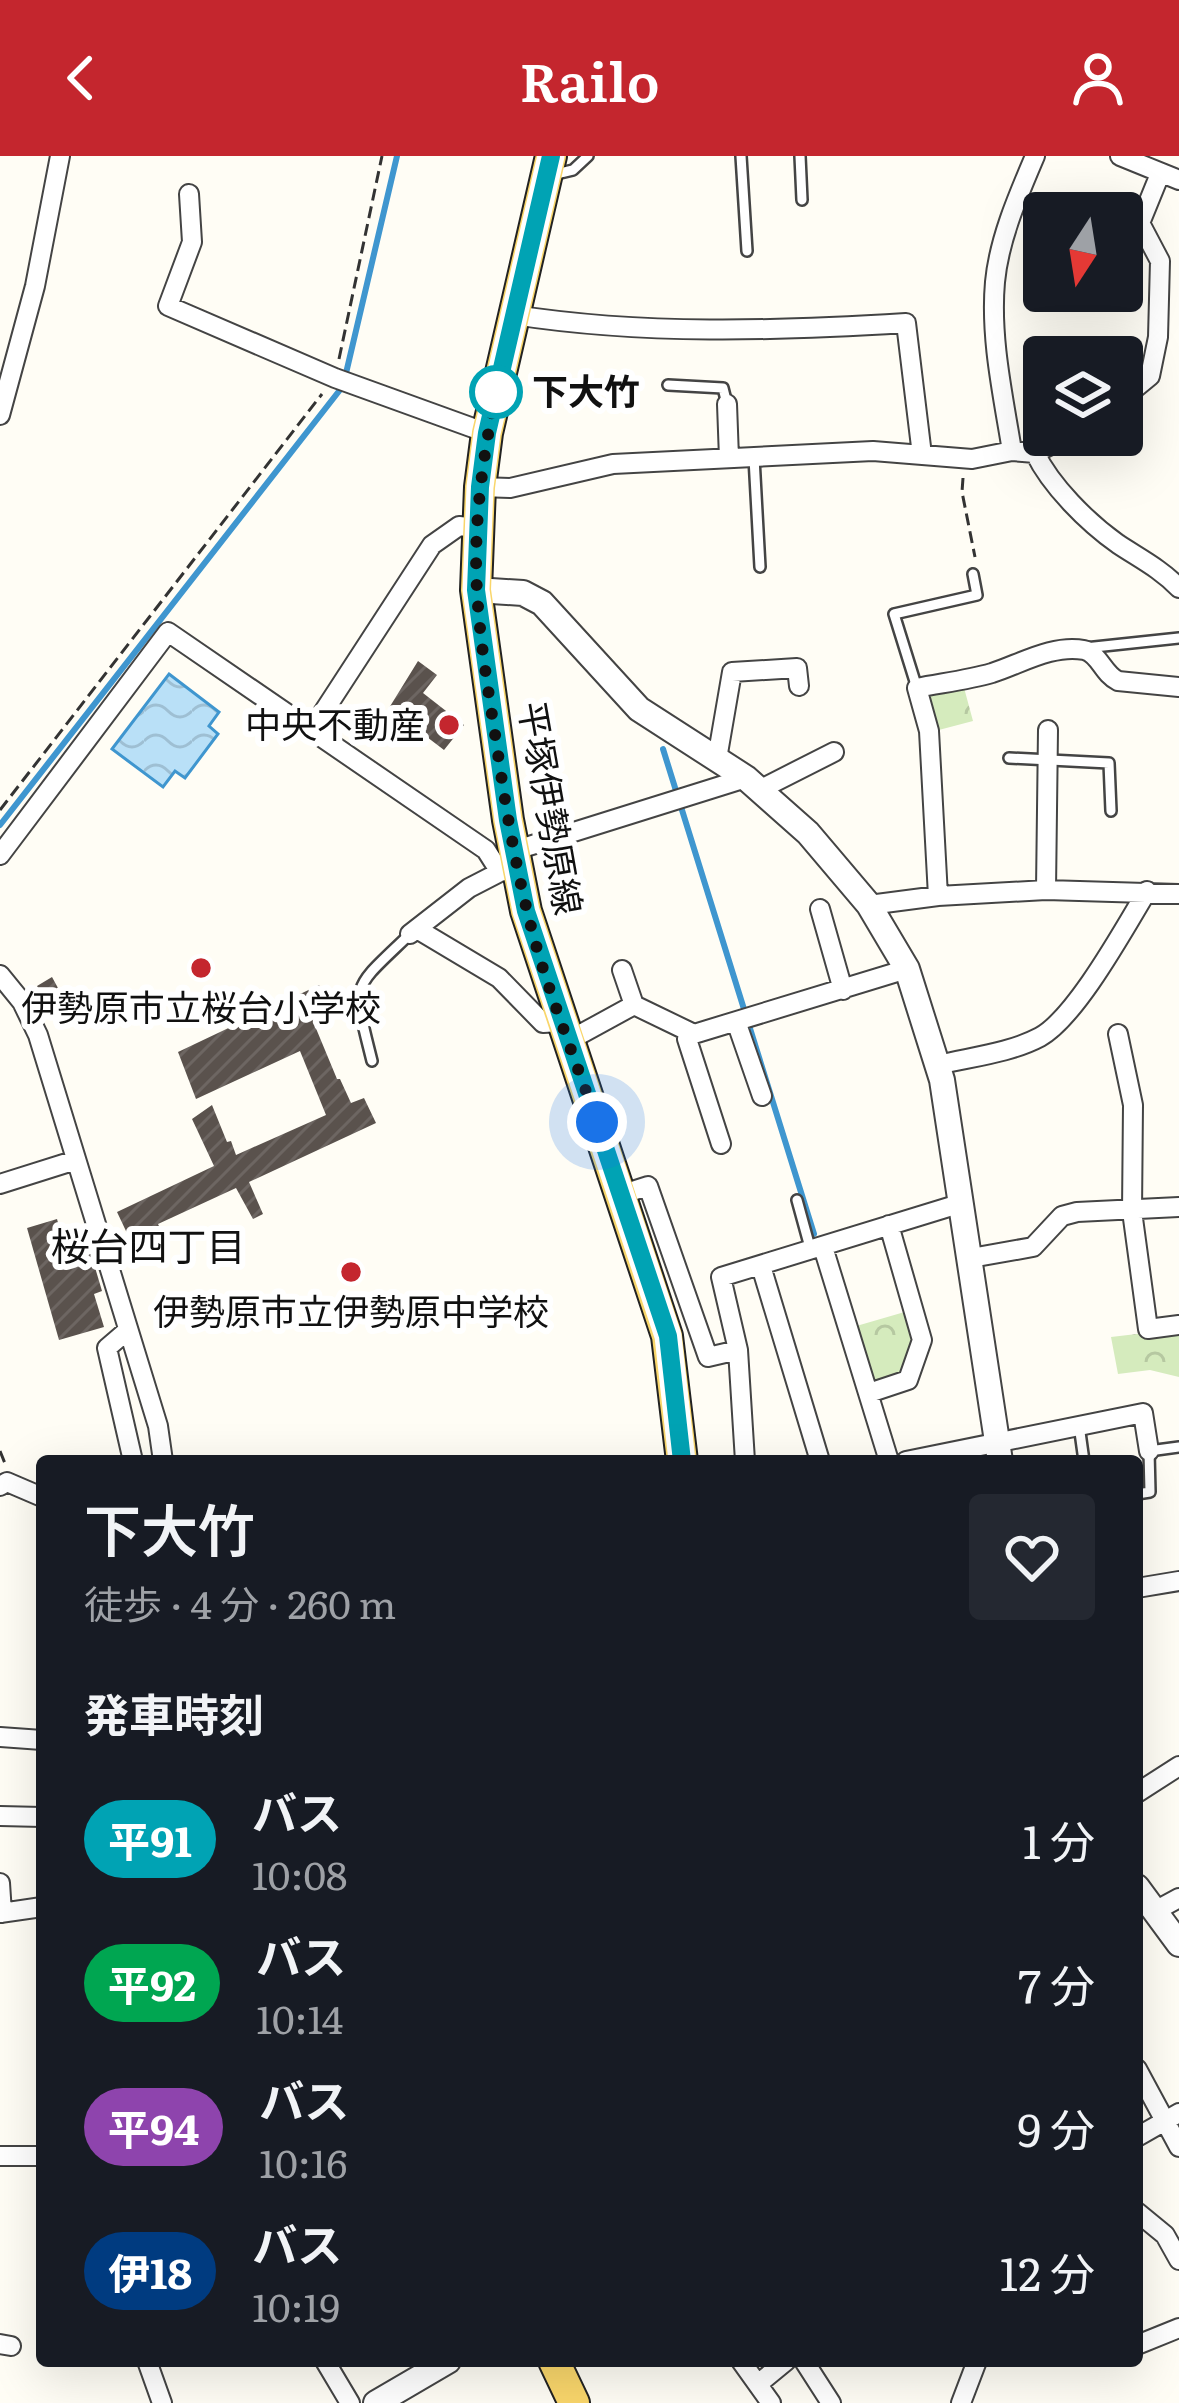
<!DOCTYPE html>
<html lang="ja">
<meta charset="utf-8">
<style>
:root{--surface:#171b24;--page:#242831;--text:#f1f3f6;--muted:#9ea1a6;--accent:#c4262e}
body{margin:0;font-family:Literata,"Noto Sans JP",serif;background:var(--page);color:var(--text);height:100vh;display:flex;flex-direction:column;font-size:45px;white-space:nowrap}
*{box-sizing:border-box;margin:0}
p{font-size:39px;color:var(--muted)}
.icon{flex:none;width:66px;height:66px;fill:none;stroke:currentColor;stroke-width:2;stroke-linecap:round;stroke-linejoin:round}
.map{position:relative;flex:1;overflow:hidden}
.drawer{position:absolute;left:36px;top:1299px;width:1107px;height:912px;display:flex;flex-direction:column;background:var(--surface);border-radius:12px;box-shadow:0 12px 48px #0002}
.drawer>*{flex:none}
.badge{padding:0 24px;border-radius:39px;font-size:42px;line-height:78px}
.needle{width:78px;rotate:192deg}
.fabs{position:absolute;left:1023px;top:36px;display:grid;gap:24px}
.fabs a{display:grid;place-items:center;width:120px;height:120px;border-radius:12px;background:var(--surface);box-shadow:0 12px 48px #0002;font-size:60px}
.you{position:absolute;width:60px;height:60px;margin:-30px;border:9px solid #fff;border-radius:50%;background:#1a73e8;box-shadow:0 0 0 18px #1a73e833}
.map>.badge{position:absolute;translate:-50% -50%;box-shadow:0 0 0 6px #fff}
h2{padding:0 48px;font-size:45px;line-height:108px}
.round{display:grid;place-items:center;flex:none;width:126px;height:126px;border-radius:12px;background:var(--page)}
.head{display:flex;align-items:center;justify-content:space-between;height:204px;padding:0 48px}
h1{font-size:57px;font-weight:600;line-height:90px}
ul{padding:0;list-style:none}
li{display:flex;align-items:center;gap:36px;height:144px;padding:0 48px}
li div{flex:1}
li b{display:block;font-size:45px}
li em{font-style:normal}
li .badge{min-width:132px;font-weight:700;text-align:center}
header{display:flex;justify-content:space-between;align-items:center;height:156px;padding:0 48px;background:var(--accent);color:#fff;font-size:54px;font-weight:600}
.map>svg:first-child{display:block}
.park{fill:url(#park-crowns)}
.water{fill:url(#water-waves);stroke:#3f96cf;stroke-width:3}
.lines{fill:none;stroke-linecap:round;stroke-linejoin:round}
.stream{stroke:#3f96cf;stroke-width:6}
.building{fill:url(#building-hatch)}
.service-casing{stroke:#444;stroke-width:14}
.minor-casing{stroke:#444;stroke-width:22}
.tertiary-casing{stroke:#444;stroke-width:28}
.primary-casing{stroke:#222;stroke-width:34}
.path{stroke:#333;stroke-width:3;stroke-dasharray:12 6;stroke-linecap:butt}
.service{stroke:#fff;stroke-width:9}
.minor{stroke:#fff;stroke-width:18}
.tertiary{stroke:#fff;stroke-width:24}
.primary{stroke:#f9d66b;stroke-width:30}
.line-casing{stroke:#fff;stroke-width:27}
.line{stroke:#00a3b4;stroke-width:18}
.walk{stroke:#111;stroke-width:12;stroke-dasharray:0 21.6}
.stop-dot{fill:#fff;stroke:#00a3b4;stroke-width:6}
.poi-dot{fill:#c4262e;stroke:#fff;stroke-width:4.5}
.labels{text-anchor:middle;stroke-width:12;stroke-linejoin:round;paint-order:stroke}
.stop-label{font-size:36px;font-weight:bold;fill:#111;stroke:#fff;text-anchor:start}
.poi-label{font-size:36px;fill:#111;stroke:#fff}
.street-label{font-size:36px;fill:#111;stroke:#fff}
.neighbourhood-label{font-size:39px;fill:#111;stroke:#fff}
</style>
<header><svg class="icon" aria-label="back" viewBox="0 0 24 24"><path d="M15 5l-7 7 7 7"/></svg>Railo<svg class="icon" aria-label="person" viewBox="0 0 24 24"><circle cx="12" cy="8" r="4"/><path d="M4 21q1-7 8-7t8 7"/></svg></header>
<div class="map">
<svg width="1179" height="2247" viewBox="0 0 1179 2247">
<defs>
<pattern id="park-crowns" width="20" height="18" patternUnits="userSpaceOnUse" patternTransform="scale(3)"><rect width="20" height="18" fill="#d5ebbd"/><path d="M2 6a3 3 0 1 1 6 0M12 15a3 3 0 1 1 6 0" fill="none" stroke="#b6c8a1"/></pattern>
<pattern id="water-waves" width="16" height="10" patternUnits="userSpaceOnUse" patternTransform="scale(3)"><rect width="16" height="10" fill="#b9e0f7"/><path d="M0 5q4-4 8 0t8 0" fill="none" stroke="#9ebfd3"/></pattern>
<pattern id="building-hatch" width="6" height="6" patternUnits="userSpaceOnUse" patternTransform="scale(3)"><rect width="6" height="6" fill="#5a524d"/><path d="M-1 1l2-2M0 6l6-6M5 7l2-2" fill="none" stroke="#6d6662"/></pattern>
</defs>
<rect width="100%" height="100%" fill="#fffdf5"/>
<!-- park -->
<path class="park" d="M963,528L973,565L935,575L926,539Z
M908,1155L917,1181L904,1220L876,1228L869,1226L853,1171Z
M1179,1173V1221L1150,1214L1118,1218L1111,1181Z"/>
<!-- water -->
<path class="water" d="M169,518L219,556L209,570L218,578L185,622L175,615L163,631L112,593Z"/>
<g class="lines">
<!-- stream -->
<path class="stream" d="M663,593L814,1078
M0,669L343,230L397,0"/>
</g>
<!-- building -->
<path class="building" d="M418,505L437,519L423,537L464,569L444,594L389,552Z
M52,821L70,854L55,862L37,830Z
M319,829L333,861L315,870L337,923H340L351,947L364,942L376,967L249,1026L263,1058L253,1063L236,1032L158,1068L163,1079L134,1092L117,1056L214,1010L192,963L212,949L227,986L231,985L236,999L326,959L300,895L196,943L178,896Z
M57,1063L61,1078L83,1071L102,1135L94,1138L104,1171L59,1184L27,1072Z"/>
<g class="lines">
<!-- service casing -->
<g class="service-casing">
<path id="service" d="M741,0L747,95
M800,0L802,44
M552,19L573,14L588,0
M668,229L723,232L727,248
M754,302L760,411
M1085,492L1179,482
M917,532L894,458L977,439L973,418
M1009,602L1109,607L1111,655
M372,905C352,824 350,836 410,778
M797,1044L811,1095
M1079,1269L1084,1305
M1137,1338L1150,1336L1149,1295L1179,1291"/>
</g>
<!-- minor casing -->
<g class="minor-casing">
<path id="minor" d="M1120,0L1179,24
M189,38L192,86L168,150L335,222L487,277
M514,159C644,179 775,175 906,167L922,299
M1122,243L1150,220L1158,181L1160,105L1140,67L1160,18
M727,248L729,302
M0,259L35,130L60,0
M1012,295C1003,239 990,182 995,126C999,83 1018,40 1035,0
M1035,297C1051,330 1087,366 1118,388C1139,402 1161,413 1179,432
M480,331L510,332L613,308L873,295L972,303L1012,295L1035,297L1071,279
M311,575L432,389L459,370L478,372
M717,603L732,516L797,512L799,530
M759,634L834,596
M513,695L746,622
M0,699L168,476L486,694L500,716L517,712
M1046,734L1048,574
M938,740L929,575L917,532C942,527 968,524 992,517C1020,508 1053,488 1084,494C1099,497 1103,518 1118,525L1179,531
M869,749L938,740L1046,734L1179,738
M820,753L843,834
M417,773L499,822L543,867L561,866
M410,778L469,732L500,716
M622,814L634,849
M0,819L22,846L38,879L158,1270L163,1305
M737,868L762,940
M689,876L687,883L721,988
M1118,878L1133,949L1132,1055L1148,1173L1179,1169
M568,885L634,849L694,878L907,813
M938,909C971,901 1010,897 1040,881C1076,861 1124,773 1147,735
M0,1028L76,1004
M623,1038L648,1030L708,1201L738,1194
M823,1091L889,1305
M971,1102L1033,1091L1062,1060L1077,1056L1179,1051
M761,1110L820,1305
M128,1174L107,1192L133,1305
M869,1237L908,1224L922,1184L889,1069
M745,1305L738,1194L721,1121L962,1047
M906,1305L1143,1257L1149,1295
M0,1330L7,1326L42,1341
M1137,1432L1179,1425
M0,1581L42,1584
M1137,1637L1179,1610
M0,1660L42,1661
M0,1727L2,1757
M1155,1755L1179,1742
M0,1757L42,1751
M1137,1913L1179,1991
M1137,1981L1179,1957
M0,2000H42
M1137,2056L1165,2079L1179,2104
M0,2188L11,2190
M1137,2189L1179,2172
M147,2205L162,2247
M325,2205L350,2247
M741,2205L771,2247
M804,2205L831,2247
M758,2228L786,2205
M961,2247L977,2205"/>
</g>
<!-- tertiary casing -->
<g class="tertiary-casing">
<path id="tertiary" d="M476,434L523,437L542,447L639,553L746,622L808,677L869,749L907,813L942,924L1000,1305
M1137,1731L1179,1788
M376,2247L448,2205"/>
</g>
<!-- primary casing -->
<g class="primary-casing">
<path id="primary" d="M551,0L487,277L480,331L476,434L508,664L526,755L667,1180L682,1305
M554,2205L574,2247"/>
</g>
<!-- path -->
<path class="path" d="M339,203L382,0
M963,322L962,336L975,401
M0,654L322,238
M0,1295L6,1310"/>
<!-- service -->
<use href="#service" class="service"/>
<!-- minor -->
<use href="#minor" class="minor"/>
<!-- tertiary -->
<use href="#tertiary" class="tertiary"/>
<!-- primary -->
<use href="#primary" class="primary"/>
</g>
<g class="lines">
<!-- line casing -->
<g class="line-casing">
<path id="line" d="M551,0L487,277L480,331L476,434L508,664L526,755L668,1180L682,1305"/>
</g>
<!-- line -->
<use href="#line" class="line"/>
<!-- walk -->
<path class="walk" d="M496,236C483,301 473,368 477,435C480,489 490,544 498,598C508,667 520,735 540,803C557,858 578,912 597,966"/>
</g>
<!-- markers -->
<circle class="stop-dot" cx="496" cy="236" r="24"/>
<g class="poi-dot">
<circle cx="449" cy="569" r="12"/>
<circle cx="201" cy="812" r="12"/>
<circle cx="351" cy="1116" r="12"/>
</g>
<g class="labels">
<!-- stop labels -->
<g class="stop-label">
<text x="532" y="249">下大竹</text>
</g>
<!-- poi labels -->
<g class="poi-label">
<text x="425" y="582" text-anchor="end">中央不動産</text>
<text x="201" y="865">伊勢原市立桜台小学校</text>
<text x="351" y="1169">伊勢原市立伊勢原中学校</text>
</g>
<!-- street labels -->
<g class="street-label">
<text transform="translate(550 652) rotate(80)" y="13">平塚伊勢原線</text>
</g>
<!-- neighbourhood labels -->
<g class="neighbourhood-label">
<text x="148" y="1105">桜台四丁目</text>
</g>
</g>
</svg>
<div class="fabs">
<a><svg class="needle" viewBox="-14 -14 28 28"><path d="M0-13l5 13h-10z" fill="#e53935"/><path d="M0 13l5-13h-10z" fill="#9ea1a6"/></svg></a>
<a><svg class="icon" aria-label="layers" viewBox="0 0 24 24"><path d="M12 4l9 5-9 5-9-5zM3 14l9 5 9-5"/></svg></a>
</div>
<div class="you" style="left:597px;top:966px"></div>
<section class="drawer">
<div class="head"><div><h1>下大竹</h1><p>徒歩 · 4 分 · 260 m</p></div><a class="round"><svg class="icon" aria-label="heart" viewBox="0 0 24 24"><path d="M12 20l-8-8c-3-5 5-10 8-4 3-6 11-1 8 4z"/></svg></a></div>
<h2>発車時刻</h2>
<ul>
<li><span class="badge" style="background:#00a3b4;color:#fff">平91</span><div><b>バス</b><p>10:08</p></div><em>1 分</em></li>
<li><span class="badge" style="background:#00a651;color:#fff">平92</span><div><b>バス</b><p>10:14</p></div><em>7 分</em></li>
<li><span class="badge" style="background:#8e44ad;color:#fff">平94</span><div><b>バス</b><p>10:16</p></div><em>9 分</em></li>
<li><span class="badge" style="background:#003b80;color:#fff">伊18</span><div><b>バス</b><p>10:19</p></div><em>12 分</em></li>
</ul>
</section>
</div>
